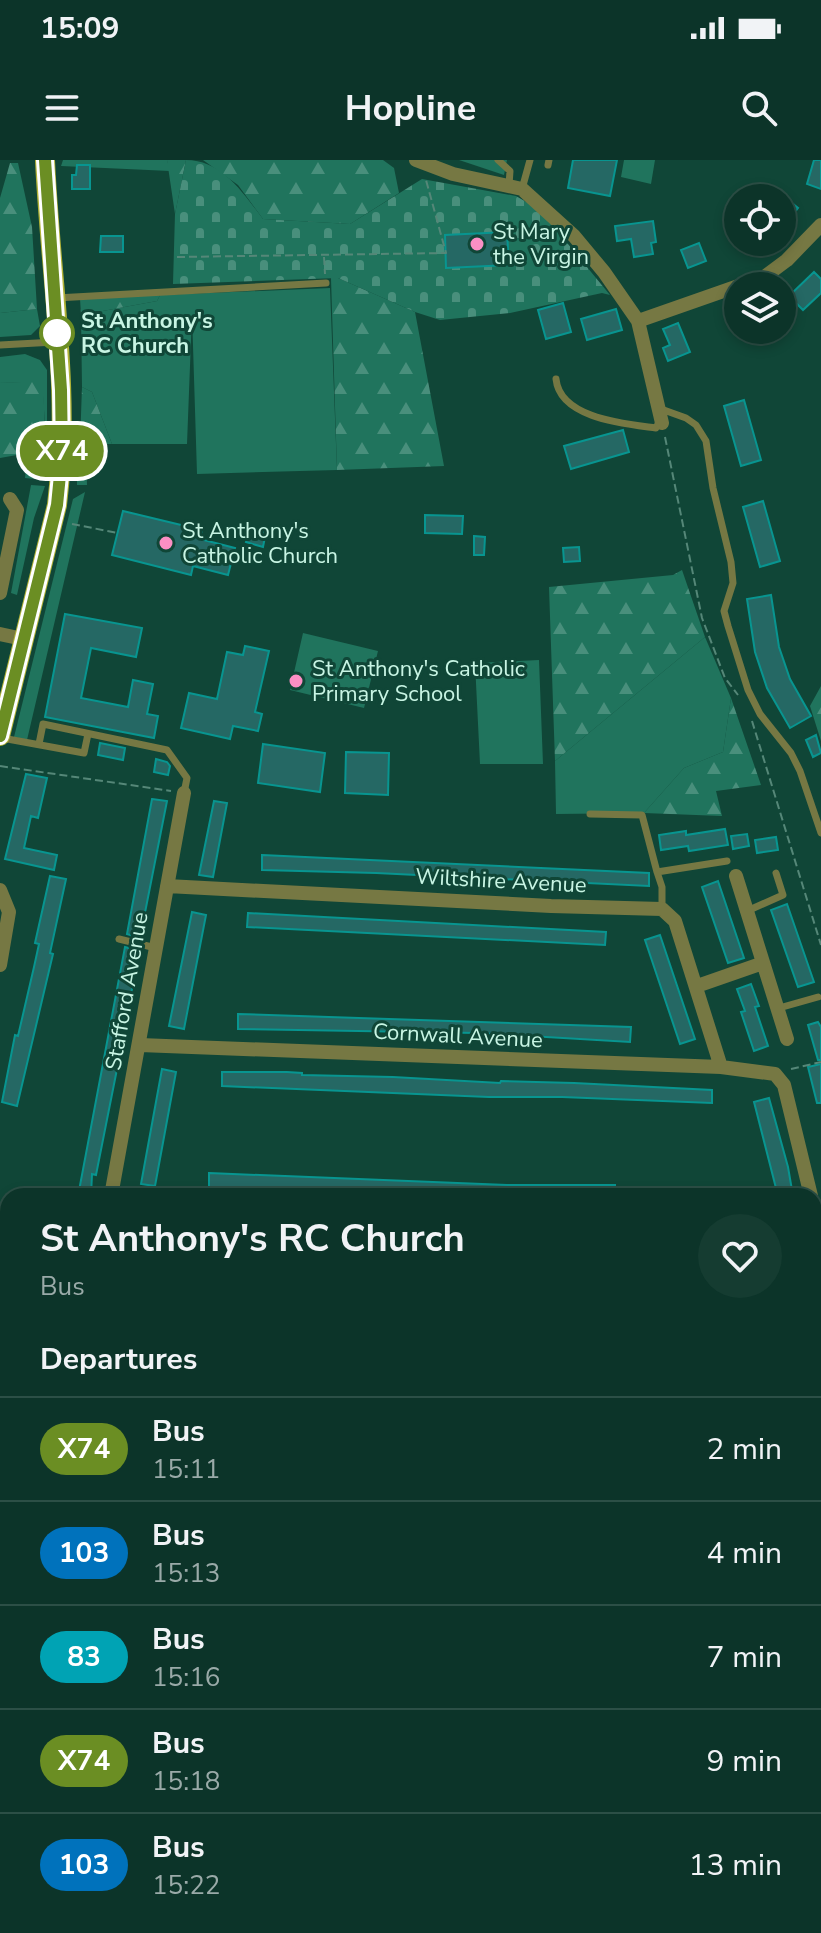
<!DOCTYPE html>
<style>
:root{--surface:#0c3429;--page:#153c31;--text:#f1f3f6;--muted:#9aaaa8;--line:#2c4f46}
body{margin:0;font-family:"Nunito Sans",sans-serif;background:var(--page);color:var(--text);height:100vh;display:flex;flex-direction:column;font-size:30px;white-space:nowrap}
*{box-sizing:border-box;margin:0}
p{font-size:26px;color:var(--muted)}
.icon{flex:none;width:44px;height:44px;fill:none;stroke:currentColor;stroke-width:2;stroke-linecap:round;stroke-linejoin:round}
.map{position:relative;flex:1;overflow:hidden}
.side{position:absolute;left:0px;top:1028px;width:822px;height:746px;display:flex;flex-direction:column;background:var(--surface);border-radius:24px 24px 0 0;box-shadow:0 4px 12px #0003,0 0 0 2px var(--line)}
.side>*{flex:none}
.badge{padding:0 16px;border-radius:26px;font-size:28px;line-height:52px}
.controls{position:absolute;left:724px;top:24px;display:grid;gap:16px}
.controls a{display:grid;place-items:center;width:72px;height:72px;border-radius:50%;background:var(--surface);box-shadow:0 4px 12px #0003,0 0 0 2px var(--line);font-size:40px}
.map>.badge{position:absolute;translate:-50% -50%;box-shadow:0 0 0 4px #fff}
h2{padding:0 40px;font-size:30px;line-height:72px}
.round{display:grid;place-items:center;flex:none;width:84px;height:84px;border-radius:42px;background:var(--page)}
.summary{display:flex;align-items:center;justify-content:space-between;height:136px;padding:0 40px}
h1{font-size:38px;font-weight:700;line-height:60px}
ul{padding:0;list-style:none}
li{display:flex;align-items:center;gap:24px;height:104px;padding:0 40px;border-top:2px solid var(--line)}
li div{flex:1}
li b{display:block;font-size:30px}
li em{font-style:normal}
li .badge{min-width:88px;font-weight:700;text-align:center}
.status{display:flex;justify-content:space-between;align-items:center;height:56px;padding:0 40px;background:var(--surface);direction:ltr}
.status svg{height:22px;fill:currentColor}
header{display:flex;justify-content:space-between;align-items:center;height:104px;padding:0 40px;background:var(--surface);font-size:36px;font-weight:700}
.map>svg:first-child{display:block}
.green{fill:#20745d}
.forest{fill:url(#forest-firs)}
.cemetery{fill:url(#cemetery-stones)}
.building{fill:#256864;stroke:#089590;stroke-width:2}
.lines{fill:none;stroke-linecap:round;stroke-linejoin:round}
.path{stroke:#558778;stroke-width:2;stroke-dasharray:8 4;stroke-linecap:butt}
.service{stroke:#767843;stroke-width:7}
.minor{stroke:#767843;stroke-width:14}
.tertiary{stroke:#767843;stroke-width:18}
.primary{stroke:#b0b237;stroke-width:20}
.line-casing{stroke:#fff;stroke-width:18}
.line{stroke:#6b8e23;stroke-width:12}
.poi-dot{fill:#fb8fc4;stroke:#104637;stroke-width:3}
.stop-dot{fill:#fff;stroke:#6b8e23;stroke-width:4}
.labels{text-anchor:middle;stroke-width:6;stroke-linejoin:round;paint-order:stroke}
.poi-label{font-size:22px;fill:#c8f5e4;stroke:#104637;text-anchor:start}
.stop-label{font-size:22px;font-weight:bold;fill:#c8f5e4;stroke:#104637;text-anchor:start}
.street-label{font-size:22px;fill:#c8f5e4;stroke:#104637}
</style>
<div class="status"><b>15:09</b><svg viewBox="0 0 49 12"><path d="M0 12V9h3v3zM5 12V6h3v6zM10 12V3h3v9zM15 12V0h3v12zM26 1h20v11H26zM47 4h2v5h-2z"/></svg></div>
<header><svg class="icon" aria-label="menu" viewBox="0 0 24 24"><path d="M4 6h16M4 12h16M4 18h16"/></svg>Hopline<svg class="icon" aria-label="search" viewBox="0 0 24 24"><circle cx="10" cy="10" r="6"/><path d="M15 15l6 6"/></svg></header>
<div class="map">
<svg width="821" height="1773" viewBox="0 0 821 1773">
<defs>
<pattern id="forest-firs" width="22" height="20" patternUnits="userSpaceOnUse" patternTransform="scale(2)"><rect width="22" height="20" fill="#20745d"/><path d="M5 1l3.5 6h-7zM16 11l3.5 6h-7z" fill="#498f7c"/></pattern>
<pattern id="cemetery-stones" width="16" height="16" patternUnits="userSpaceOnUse" patternTransform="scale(2)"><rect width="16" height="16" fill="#20745d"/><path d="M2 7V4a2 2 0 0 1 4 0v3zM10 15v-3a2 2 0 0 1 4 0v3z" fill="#498f7c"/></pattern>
</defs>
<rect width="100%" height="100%" fill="#104637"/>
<!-- green -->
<path class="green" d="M63,0H167L170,11L61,6Z
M459,0H507L504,15Z
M624,0H655L651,24L621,17Z
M330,128L337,310L197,314L192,154L187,284H112L92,232L82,227L81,155L157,141L160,135Z
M37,149L40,166L31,175L0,177V153Z
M25,194L40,200L47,210V292L42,222L0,223V197Z
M77,297L86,298L87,325H77Z
M31,325L45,326L34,358L17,435L11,433Z
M85,332L27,580L14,577L73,339Z
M303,473L378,491L364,548L290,530Z
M705,477L731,538L723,592L684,608L644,653L556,654L555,601Z
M539,500L543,604H480L475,503Z"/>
<!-- forest -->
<path class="forest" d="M167,0H186L175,54Z
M203,0H383L394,8L399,33L350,64L263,59L238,25Z
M10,3H18L32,67L37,149L0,153V38Z
M331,118H338L415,152L444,306L337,310Z
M160,135L157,141L81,155L80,138Z
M43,221L47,320L25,318L28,293L0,298V223Z
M82,227L92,232L112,284H80Z
M682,410L705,477L555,601L549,427L673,415Z
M821,526V581L810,546Z
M731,538L761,625L716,631L722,656L644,653L684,608L723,592Z"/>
<!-- cemetery -->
<path class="cemetery" d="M186,0C222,0 243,33 263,59L350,64L422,19L516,36L540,50L610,135L602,133L510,153L440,160L415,152L338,118L173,124L175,54Z"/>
<!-- building -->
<path class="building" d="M573,0H617L610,36L568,28Z
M814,0H821V29L807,24Z
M77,5H90V29H72V15H76Z
M782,35L798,48L782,69Z
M653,61L656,82L651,83L653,94L634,97L631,79L617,81L615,66Z
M507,72L509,105L446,108L445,75Z
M101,76H123V92H100Z
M699,83L706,101L688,108L681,90Z
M814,112L821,119V133L803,150L789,136Z
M563,143L571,172L546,179L538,150Z
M616,149L622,170L587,180L581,159Z
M678,163L690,192L668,201L663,188L670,185L663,169Z
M744,240L761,300L741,306L724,246Z
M623,270L629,292L571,309L564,286Z
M763,341L780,401L760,407L743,347Z
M123,351L202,370L200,379L235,388L228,415L193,406L191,415L112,395Z
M425,355L463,356L462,374L425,373Z
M250,368L266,372L263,387L246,382Z
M474,376L485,377L484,395H474Z
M579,387L580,401L564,402L563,388Z
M771,435L779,487L790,519L811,556L790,568L767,528L755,492L747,439Z
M65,454L142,468L136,497L91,488L81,538L128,547L133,520L153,524L147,554L158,556L154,578L45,557Z
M245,486L269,491L255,552L262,554L258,571L233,566L230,579L181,568L189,533L217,539L227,492L243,495Z
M816,575L821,593L813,597L806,580Z
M100,583L125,588L123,600L98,595Z
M263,584L325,593L320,632L258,623Z
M346,592L389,593L388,635L345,633Z
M156,599L167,602L170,606L168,615L154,612Z
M26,614L47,618L38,658L31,656L24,688L57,695L54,710L5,699Z
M152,639L167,641L140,778L127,774Z
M214,641L227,643L213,717L199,715Z
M725,669L728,685L689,691L688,686L661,690L659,675L686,671V675Z
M747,674L749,686L733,689L731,676Z
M776,677L778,690L757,693L755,680Z
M262,695L649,713V726L376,713L262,710Z
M50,716L66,719L50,793L53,794L17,946L2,942L15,875L18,876L34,807L39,784L35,783Z
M718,721L744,798L728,803L702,727Z
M787,744L814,822L798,827L771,750Z
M192,752L206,755L184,869L169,866Z
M248,753L606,772L605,785L247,767Z
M660,775L695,879L680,884L645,780Z
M125,787L139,791L120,894L96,1015L92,1014L91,1036H78Z
M751,824L759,846L755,847L768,886L754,891L741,852L745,851L737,829Z
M238,854L631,867L630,882L477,873L238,869Z
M818,862L821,867V900H818L808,865Z
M821,904V943H817L808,907Z
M162,909L176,912L155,1026L141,1024Z
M222,912H287L302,913V915L393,917L500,923L501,921L574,923L712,930V943L562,937H489L222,926Z
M769,938L788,1007L793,1036H778L754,942Z
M209,1013L507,1025H615V1036H385L209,1029Z"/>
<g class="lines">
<!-- path -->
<path class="path" d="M177,97L446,93L426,20
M324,97L325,114
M665,277L702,458L725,518L738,535
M72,364L118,373
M752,561L821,785
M0,606L171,631
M791,909L821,902"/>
<!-- service -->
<path class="service" d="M498,0L510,11L509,25
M548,5L549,0
M522,29L530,0
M56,138L326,123
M0,185L55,182
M556,219C560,259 627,264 656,268L661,258
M661,249L686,258L696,265L706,281L713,328L731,402L733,423L724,451L728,466L748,530L760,554L791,593L800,611L821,673
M2,578L84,593L88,574
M39,584L43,564L167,590L187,618L184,633
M590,654L642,655L657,712
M662,749V727L657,712L727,701
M747,751L783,735L776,713
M119,779L156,788
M779,848L818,837
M0,1759H8"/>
<!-- minor -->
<path class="minor" d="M416,0L453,14L522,29L574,76L604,112L638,161L662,263
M739,126L763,118L787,100L821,65
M638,161L738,126
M0,433L17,350L10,339
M0,474L23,479
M736,716L787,879
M167,726L551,746L662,749L675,761L721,907
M0,730L9,752L0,805
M697,826L763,803
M140,885L721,907L775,914L784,925L811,1036
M111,1036L184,633
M814,1050L818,1067L814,1116
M0,1424L8,1423
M0,1681L8,1682
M814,1738L821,1739
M39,1773L40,1766
M119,1773V1766
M756,1773V1766"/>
<!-- tertiary -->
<path class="tertiary" d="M814,1229L821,1230
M0,1243L8,1241"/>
<!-- primary -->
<path class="primary" d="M0,576L57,345C71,231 50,114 45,0"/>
</g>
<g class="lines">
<!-- line casing -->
<g class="line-casing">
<path id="line" d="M0,576L57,345L62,295L61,230L45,0"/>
</g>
<!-- line -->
<use href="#line" class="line"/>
</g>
<!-- markers -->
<g class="poi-dot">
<circle cx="477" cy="84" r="8"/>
<circle cx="166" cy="383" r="8"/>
<circle cx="296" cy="521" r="8"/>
</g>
<circle class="stop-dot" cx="57" cy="173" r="16"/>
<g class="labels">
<!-- poi labels -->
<g class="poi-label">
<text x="493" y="79">St Mary<tspan x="493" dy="25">the Virgin</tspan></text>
<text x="182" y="378">St Anthony's<tspan x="182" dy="25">Catholic Church</tspan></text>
<text x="312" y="516">St Anthony's Catholic<tspan x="312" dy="25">Primary School</tspan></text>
</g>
<!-- stop labels -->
<g class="stop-label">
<text x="81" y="168">St Anthony's<tspan x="81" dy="25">RC Church</tspan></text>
</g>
<!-- street labels -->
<g class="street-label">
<text transform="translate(501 720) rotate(3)" y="8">Wiltshire Avenue</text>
<text transform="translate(126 831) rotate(-80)" y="8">Stafford Avenue</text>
<text transform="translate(458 875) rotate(3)" y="8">Cornwall Avenue</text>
</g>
</g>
</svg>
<div class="controls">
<a><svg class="icon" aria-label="locate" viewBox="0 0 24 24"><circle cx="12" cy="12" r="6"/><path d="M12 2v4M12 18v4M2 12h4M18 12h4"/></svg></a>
<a><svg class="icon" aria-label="layers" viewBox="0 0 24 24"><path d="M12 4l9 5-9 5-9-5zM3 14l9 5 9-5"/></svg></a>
</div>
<b class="badge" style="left:62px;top:291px;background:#6b8e23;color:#fff">X74</b>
<section class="side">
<div class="summary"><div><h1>St Anthony's RC Church</h1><p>Bus</p></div><a class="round"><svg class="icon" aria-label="heart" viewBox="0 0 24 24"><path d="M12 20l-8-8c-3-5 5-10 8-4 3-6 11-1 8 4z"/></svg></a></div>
<h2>Departures</h2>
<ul>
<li><span class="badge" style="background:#6b8e23;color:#fff">X74</span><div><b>Bus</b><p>15:11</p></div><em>2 min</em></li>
<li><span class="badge" style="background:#0072bc;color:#fff">103</span><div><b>Bus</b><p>15:13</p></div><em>4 min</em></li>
<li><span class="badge" style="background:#00a3b4;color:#fff">83</span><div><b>Bus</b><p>15:16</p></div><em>7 min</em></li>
<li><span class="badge" style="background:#6b8e23;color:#fff">X74</span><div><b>Bus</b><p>15:18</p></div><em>9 min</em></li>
<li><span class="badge" style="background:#0072bc;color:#fff">103</span><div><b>Bus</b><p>15:22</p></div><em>13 min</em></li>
</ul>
</section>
</div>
